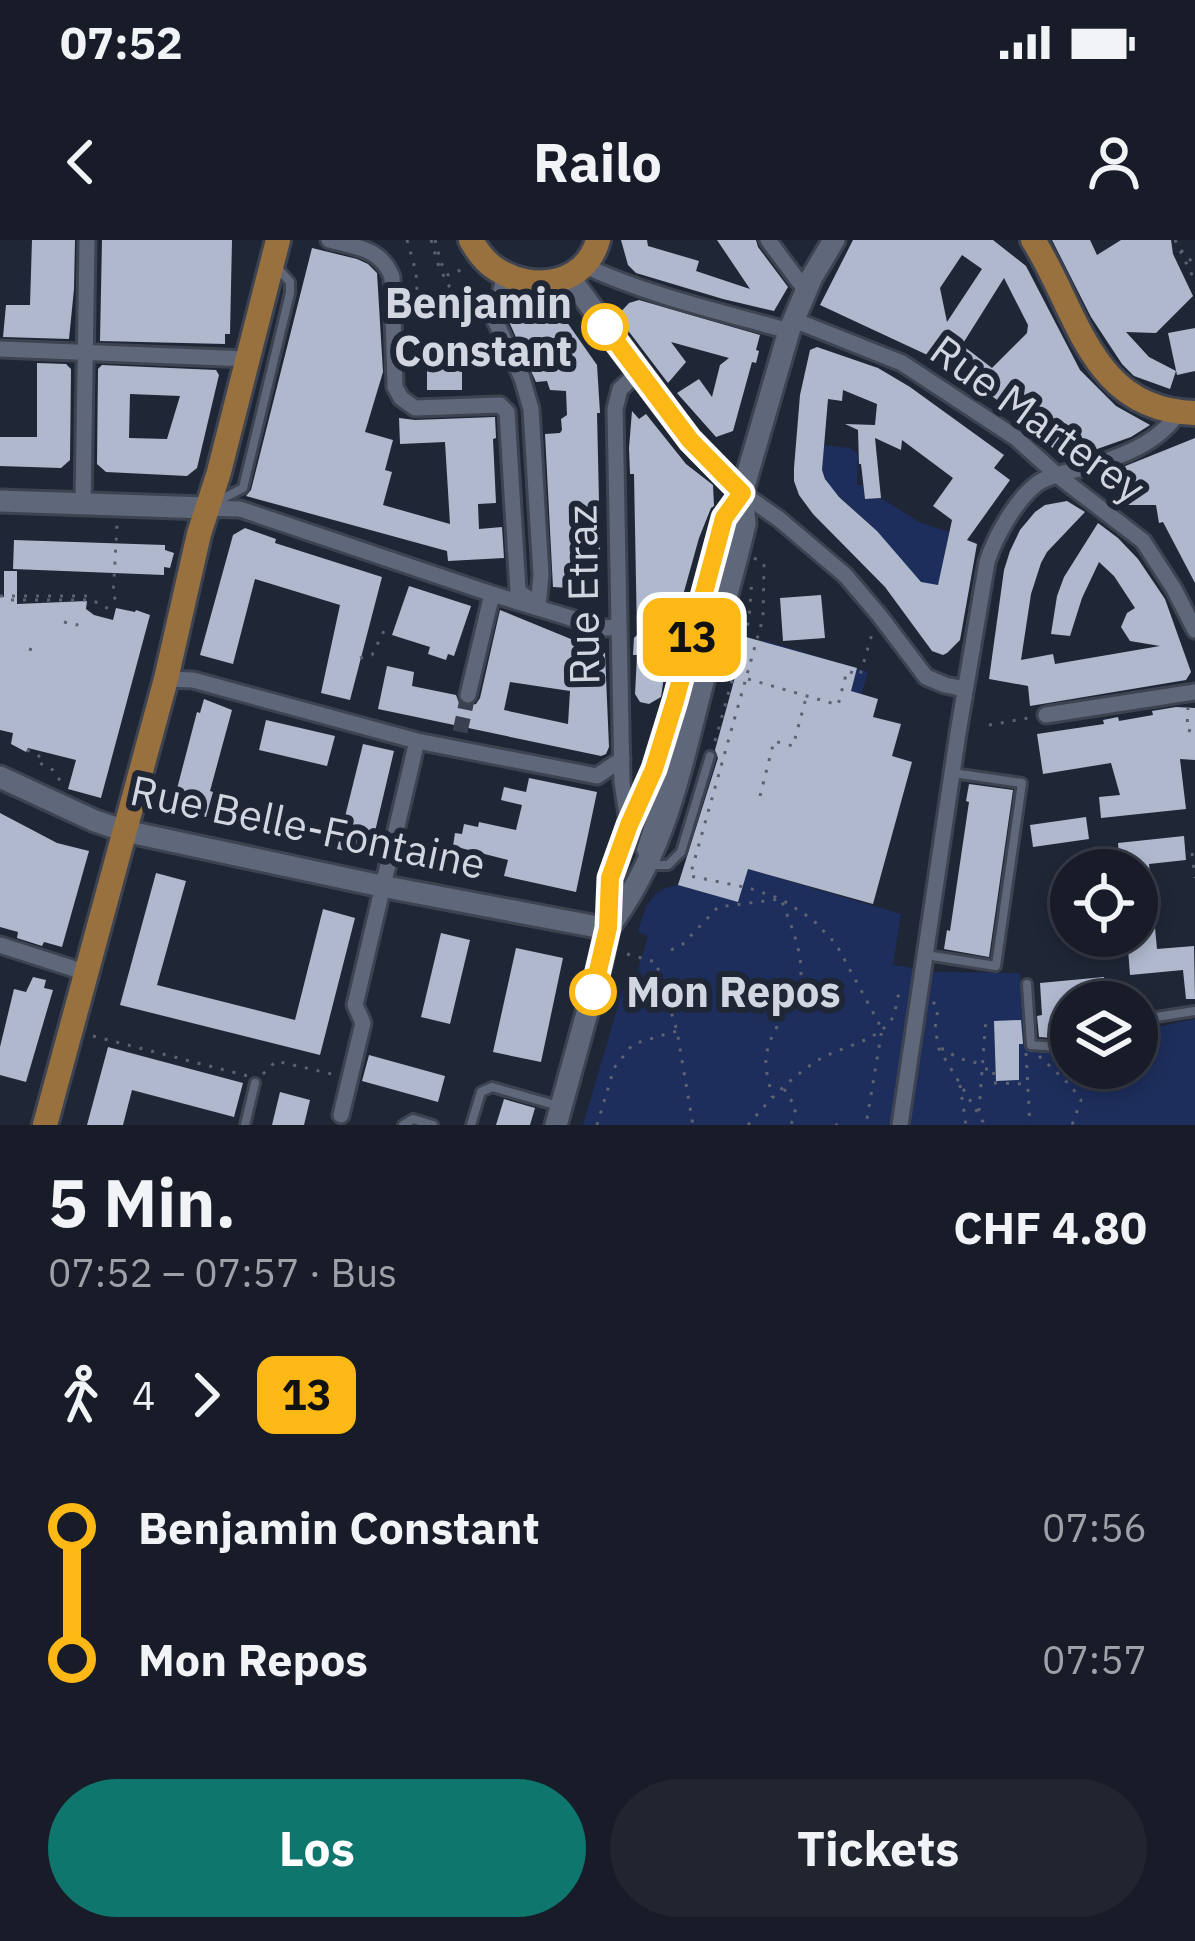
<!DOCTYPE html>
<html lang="de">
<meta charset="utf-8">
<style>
:root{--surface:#171c28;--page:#202530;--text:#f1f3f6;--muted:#9ea1a8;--line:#363a45;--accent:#0f766e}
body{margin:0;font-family:"IBM Plex Sans",sans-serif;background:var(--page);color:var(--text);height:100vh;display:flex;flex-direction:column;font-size:45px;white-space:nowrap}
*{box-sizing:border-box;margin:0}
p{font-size:39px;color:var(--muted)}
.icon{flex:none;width:66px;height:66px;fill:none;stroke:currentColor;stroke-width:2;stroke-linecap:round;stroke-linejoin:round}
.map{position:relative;height:885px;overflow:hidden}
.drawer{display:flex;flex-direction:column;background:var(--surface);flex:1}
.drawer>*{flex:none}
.badge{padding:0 24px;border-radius:18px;font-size:42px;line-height:78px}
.fabs{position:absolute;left:1050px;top:609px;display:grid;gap:24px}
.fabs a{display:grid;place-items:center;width:108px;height:108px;border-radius:50%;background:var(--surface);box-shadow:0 6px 18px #0003,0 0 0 3px var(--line);font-size:60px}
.map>.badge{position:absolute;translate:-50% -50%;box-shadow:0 0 0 6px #fff}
.legs{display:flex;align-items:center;gap:18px;height:132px;padding:0 48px;font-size:39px}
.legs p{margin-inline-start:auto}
.summary{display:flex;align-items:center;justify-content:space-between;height:204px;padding:0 48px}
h1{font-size:66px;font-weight:700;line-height:90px}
.button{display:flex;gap:24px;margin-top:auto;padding:24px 48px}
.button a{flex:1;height:138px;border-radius:72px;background:var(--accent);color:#fff;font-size:48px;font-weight:700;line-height:138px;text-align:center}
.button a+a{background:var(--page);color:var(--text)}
ul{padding:0 48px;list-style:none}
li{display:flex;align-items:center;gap:42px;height:132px;font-size:45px}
li i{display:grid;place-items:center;width:18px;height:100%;margin:0 15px;background:currentColor}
li i::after{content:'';width:30px;height:30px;margin:-15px;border:9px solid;border-radius:50%;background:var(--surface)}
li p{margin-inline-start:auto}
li:first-child i{background:linear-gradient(#0000 50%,currentColor 0)}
li:last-child i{background:linear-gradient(currentColor 50%,#0000 0)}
.status{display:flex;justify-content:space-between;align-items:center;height:84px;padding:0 60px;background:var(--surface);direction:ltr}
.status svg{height:33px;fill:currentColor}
header{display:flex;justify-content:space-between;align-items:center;height:156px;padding:0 48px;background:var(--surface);font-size:54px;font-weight:700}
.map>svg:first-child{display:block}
.green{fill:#1d2e5c}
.building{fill:#afb8cd;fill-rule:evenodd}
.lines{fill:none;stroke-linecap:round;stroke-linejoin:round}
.street-tunnel{stroke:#3a404f;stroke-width:15;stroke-dasharray:15 8;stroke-linecap:butt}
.lane-casing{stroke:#3d4350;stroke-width:14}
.street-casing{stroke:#3d4350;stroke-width:21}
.secondary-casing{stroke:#3d4350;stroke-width:27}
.primary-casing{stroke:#3d4350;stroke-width:30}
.path{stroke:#5c6270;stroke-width:3;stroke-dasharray:3 9;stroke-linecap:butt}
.lane{stroke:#5f687a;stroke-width:8}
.street{stroke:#5f687a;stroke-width:15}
.secondary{stroke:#5f687a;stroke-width:21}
.primary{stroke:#99713f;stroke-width:24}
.line-1-casing{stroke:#fff;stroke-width:27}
.line-1{stroke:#fcb814;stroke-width:18}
.stop-1-dot{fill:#fff;stroke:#fcb814;stroke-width:6}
.labels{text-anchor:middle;stroke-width:12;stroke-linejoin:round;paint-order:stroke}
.stop-label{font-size:42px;font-weight:bold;fill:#d2d6e1;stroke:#1f2635;text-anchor:end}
.street-label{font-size:42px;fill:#d2d6e1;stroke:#1f2635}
</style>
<div class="status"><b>07:52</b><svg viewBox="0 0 49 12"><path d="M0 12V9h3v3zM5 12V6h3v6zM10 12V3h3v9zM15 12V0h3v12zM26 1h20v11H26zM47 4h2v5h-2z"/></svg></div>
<header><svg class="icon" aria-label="back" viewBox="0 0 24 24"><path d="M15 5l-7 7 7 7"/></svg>Railo<svg class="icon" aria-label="person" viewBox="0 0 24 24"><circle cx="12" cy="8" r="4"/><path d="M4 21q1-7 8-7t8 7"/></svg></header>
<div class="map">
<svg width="1195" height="885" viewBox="0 0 1195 885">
<rect width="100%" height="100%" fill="#1f2635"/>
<!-- green -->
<path class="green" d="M823,205L850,208L858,214L857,245H863L865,259L881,258L919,282L949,292L936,362L877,291L829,247L822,230Z
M763,400L868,432L841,522L744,628L901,674L893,725L940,732L1020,733L1024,777H1033L1036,802L1057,801L1060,831L1077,828H1137V791L1195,779V885H583L626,739L635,740L648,696L638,692C645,668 650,649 678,645Z"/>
<!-- building -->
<path class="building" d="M32,0H75L74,49L69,99L3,97L6,65H30Z
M102,0H232L230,94H225V104L100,101Z
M621,0H647L648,6L699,21L696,31L750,49L717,0H756L758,7L788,47L774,71L723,59L636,33L628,25Z
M853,0H993L1026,26L1080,130L1116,166L1150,185L1131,197L1066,220L1008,168L951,126L820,65ZM962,15L982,29L947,82L940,48ZM1004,38L1028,85L1027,93L992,128L962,105Z
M1052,0H1090L1097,15L1121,0H1171L1173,14L1193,56L1156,93L1126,92L1149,117L1176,131L1170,149L1134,136L1122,124L1091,77Z
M312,8L357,19L368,24L377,33L383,132L365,192L393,200L385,230L392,232L383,265L450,284L445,202L400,204L399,178L415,180L495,177L496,198L493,199L496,263L478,264L479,289L502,287L504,318L448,321L447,311L246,256L251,250Z
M639,60L760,95L756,110L759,111L756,123L752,122L733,191L716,197L677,153L699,139L712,157L720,125L729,118L671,102L686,122L668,143L617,76L629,63Z
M518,66L564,78L597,125L600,173H597L601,350H598V353L583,352L584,349L553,347L545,194L560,193L562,190L561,179L567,175L566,151L550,150L547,141L536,142L507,77L508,70Z
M1195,88V131L1177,135L1168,93Z
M427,101H462V150H427Z
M817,107L878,128L910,147L1004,215L994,228L1010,240L967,300L977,304L960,400L947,413L943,415L932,411L885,347L813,274L799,255L794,241V228L800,155L810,110ZM843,150L877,164L875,185L845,184L858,190L859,224H861L865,259L881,258L875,198L901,210L902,200L953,238L933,266L952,280L938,345L921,342L877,291L839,257L825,239L822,230L828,159L842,161Z
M37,123L66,124L71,129L70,220L61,228L0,226V197H37Z
M102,125L216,130L219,135L197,228L187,236L106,232L97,224L98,129ZM130,154L180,156L167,199L129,198Z
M632,171L639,179L646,174L686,224L713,245L714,266L711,268L699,298L668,409L661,457L649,464L640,462L635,454L637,415H633L634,398L637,395L634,234H630L629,208Z
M1195,198V343L1163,282L1159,283L1156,265H1129L1117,255L1124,246L1108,233Z
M1067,261L1085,272L1047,312L1041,323L1031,354L1021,420L1053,414L1055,424L1160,406L1130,401L1121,387L1127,373L1135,368L1114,336L1099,322L1082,358L1070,396L1051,394L1057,356L1064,337L1098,283L1118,298L1138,319L1165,359L1191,432L1186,440L1030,466L1028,446L989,439L1004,330L1010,311L1020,290L1035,272L1045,265Z
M245,288L276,299L275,303L382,337L350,460L321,453L340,365L255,339L233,424L200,415L233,295Z
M14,300L165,305V310L174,313L170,328L164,327V335L13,329Z
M4,331H17V364L87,361L86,369L94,375L113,380L116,368L135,372L136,370L150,375L101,558L68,549L76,520L28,508L26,512L11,504L13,493L0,490V356L4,357Z
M409,346L471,366L454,416L448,414L446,420L428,414L430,407L392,395Z
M821,355L825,398L783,401L780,358Z
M500,370L605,413L609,507L606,514L601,516L378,469L387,426L414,432L412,446L456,455L459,463L464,466L476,464L480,458ZM510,442L570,451L568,484L504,470Z
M746,397L857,428L851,451L878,459L873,477L901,484L892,516L912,522L873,664L748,629L738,662L678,645L718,518L715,510Z
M204,459L232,470L210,551L213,552L206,577L172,568L197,472L200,473Z
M1176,467L1195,468V520L1180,519L1186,569L1101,578L1099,557L1120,555L1111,523L1043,534L1037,494L1104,484L1103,480L1118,477L1119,481L1153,475L1152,471Z
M266,480L335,496L327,526L259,510Z
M363,504L394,511L369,617L337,609Z
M529,538L597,552L576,652L504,636L508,620L453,606L455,593L462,594L464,584L478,587L479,582L516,590L522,565L501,560L504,547L526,552Z
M969,544L1013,550L989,717L944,709L947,690L950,691L969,562L966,561Z
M0,573L57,603L89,611L62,707L44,702L42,706L17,698L18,692L0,687Z
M1086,577L1089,599L1033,607L1030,585Z
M1184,596L1186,620L1149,624L1157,709L1194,706L1195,759H1186L1183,730L1130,735L1127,696H1137V630H1120L1118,603Z
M156,633L186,641L157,745L295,780L323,669L355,678L320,815L120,765Z
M441,693L470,700L450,784L421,777Z
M516,708L563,718L541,822L493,812Z
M33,737L46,740L44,748L53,750L26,842L0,835V807L14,749L26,752Z
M1104,737L1106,762H1071V782L1055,784L1056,793L1053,798L1039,797L1037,776L1042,775L1040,743Z
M1021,780L1023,804H1019V840L996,841L994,781Z
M108,807L243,843L234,877L132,850L123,885H87Z
M369,815L445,836L438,862L362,841Z
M280,852L310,860L304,885H272Z
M504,859L535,868L530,885H496Z"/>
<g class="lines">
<!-- street-tunnel -->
<path class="street-tunnel" d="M460,492L468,455"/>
<!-- lane casing -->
<g class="lane-casing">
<path id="lane" d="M218,261L243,248L290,53V42L276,26
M674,496V505L641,610L648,625H668L681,612L710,516
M926,715L996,726L1022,543L953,533
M1027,744L1031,805L1058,807L1066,792L1071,791
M1137,780L1195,771
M245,885L255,843
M403,885L413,879L433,885
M471,885L481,852L492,847L555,865"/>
</g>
<!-- street casing -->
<g class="street-casing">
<path id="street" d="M329,0C356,7 381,8 392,37L395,147L401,158L415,168L500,165L507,172L518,351L538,366
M768,0L806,51
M585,26C650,56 721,72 789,91
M505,34L494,78L522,138L531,169L541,335L538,366
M794,80L902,123L1016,198L1057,235L1143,301L1174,349L1195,390
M0,109L248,119
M742,253L779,279L845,335L879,375L926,437L945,445L965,449
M83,264L87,0
M206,268L240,269L492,354L604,388L619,387
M166,439L193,440L417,501L597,536L622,519
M468,455L492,354
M1046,475L1195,452
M628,582L622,542L615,169L620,149L638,133
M0,705L87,733
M341,875L363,783L355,765L417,501
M900,885L958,493L987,322C995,297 1016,259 1038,243C1050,235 1068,232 1083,228C1118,218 1158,204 1178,173"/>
</g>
<!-- secondary casing -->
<g class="secondary-casing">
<path id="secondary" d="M569,37L690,200L742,253
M0,261L206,268
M0,537L95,581L125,591L381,646L608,689
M608,688C666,611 680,529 704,438C718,386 733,336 745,284L742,253
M556,885L601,722L608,689L611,638L629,585L654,529L675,461L724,278L742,253L789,91L812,37L834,0"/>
</g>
<!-- primary casing -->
<g class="primary-casing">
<path id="primary" d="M471,0C477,11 485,22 496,29C532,53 585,46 598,0
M1033,0C1078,70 1090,171 1195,173
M45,885L166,439L199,294L219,232L278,0"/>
</g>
<!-- path -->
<path class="path" d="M407,0L416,32L418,69L409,74
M431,0L439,27L468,82L467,93
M435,0L441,23L448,35L466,28
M1175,0L1195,41
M1181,10L1195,25
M754,318L764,324L763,378L690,636L749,648L781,659L812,679L836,704L882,789L866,885
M0,356H88L91,359
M116,359L113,357L117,285
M11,360H92L109,369
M64,382L77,385L78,381
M29,409L40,412
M360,418L372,415L385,389
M748,439L838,465L847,431L860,435L872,394
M1188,467L1187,490L1195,492
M989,485L1029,478
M715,501L749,380L752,338
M27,510L39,516L36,521L53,530L63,545
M760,556L774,501L793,506L806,458
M1192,613L1195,638
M1086,696V699H1090
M671,710L683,704L718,667L781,659C790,683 805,716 800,742C793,769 768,790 766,819C765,831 770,845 772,857
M627,714L656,722L677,791L693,885
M933,762L938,768L935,788L939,809L985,885
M93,796L248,836
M941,809H945L957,818L982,824
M1026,813L1030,885
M1039,816L1071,846L1081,860L1072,885
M985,829H994L993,843L1028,844
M263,834L276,821L336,835
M960,845L966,885
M784,849L796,868L791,885
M979,871L986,778
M597,885L614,828L633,804L677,791
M748,885C769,860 792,836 820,819C841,807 873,802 889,783C895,776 896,766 898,756L901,757
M835,885H839"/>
<!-- lane -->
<use href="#lane" class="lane"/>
<!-- street -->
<use href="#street" class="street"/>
<!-- secondary -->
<use href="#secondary" class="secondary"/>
<!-- primary -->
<use href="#primary" class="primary"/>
</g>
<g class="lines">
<!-- line-1 casing -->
<g class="line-1-casing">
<path id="line-1" d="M593,752L608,688L610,638L629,585L654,529L675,461L724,278L742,253L690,200L605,87"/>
</g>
<!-- line-1 -->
<use href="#line-1" class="line-1"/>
</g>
<!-- markers -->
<g class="stop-1-dot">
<circle cx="605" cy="87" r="21"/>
<circle cx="593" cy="752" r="21"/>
</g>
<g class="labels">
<!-- stop labels -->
<g class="stop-label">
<text x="572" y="78">Benjamin<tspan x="572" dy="48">Constant</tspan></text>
<text x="626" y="767" text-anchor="start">Mon Repos</text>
</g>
<!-- street labels -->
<g class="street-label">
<text transform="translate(1038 179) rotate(36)" y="15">Rue Marterey</text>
<text transform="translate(583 355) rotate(-91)" y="15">Rue Etraz</text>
<text transform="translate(308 587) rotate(12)" y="15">Rue Belle-Fontaine</text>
</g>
</g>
</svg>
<div class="fabs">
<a><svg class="icon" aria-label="locate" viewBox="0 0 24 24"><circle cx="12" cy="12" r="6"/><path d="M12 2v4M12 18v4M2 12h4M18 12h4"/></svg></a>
<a><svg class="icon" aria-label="layers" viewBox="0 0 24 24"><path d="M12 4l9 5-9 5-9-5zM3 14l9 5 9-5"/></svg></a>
</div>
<b class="badge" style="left:692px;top:397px;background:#fcb814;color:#111">13</b>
</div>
<section class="drawer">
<div class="summary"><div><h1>5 Min.</h1><p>07:52 – 07:57 · Bus</p></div><b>CHF 4.80</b></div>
<div class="legs"><svg class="icon" aria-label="walk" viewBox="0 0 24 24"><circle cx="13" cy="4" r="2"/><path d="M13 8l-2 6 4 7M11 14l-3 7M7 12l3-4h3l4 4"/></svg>4<svg class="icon" aria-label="forward" viewBox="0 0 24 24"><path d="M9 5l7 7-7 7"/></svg><b class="badge" style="background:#fcb814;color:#111">13</b></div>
<ul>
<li><i style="color:#fcb814"></i><b>Benjamin Constant</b><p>07:56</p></li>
<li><i style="color:#fcb814"></i><b>Mon Repos</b><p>07:57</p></li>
</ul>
<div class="button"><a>Los</a><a>Tickets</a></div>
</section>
